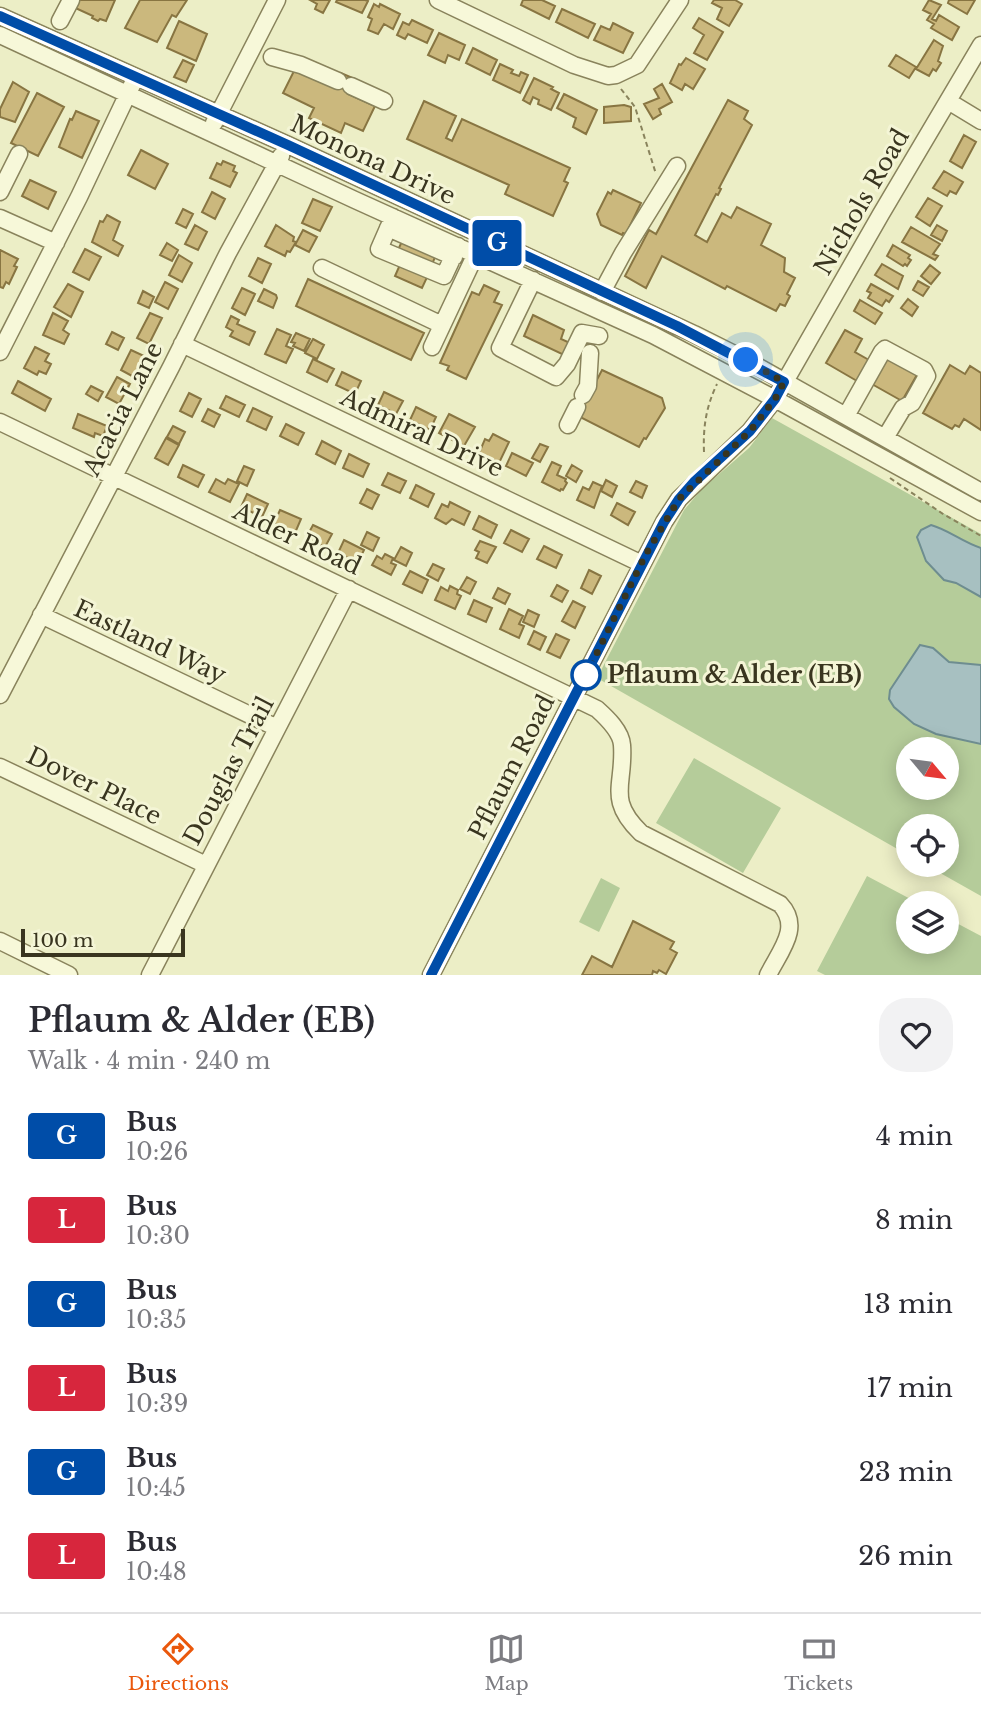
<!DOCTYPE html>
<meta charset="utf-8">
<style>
:root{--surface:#fff;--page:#f2f2f3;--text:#2b2b33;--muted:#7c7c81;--line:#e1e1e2;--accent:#ea580c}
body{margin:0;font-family:"Libre Baskerville",serif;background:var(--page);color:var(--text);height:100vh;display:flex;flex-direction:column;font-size:26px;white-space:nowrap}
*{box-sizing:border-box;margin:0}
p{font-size:23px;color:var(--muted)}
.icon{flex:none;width:38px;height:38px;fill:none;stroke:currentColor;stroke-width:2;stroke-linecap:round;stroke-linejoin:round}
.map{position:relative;height:975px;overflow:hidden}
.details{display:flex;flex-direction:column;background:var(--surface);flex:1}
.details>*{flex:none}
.badge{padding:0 14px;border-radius:5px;font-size:24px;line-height:46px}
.needle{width:46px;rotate:119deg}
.controls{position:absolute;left:896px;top:737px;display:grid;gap:14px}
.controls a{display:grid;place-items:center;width:63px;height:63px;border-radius:50%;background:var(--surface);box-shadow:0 4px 18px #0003;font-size:35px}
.scale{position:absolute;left:21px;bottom:18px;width:164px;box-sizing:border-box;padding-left:7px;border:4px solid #39351f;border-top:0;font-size:19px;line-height:24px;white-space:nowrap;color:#39351f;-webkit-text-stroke:5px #f4f5d6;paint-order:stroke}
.you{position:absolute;width:35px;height:35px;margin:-18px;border:5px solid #fff;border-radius:50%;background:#1a73e8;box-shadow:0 0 0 10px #1a73e833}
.map>.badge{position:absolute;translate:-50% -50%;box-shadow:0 0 0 4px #fff}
.round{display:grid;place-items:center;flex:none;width:74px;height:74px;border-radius:28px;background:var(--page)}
.head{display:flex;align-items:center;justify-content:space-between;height:119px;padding:0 28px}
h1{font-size:33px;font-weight:600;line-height:52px}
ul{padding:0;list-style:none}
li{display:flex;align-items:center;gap:21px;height:84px;padding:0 28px}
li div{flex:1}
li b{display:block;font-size:26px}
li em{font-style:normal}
li .badge{min-width:77px;font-weight:700;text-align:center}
.tab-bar{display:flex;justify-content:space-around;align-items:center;height:98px;border-top:2px solid var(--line);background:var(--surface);font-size:19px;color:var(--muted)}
.tab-bar a{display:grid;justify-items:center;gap:4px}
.tab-bar .on{color:var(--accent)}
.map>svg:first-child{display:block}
.green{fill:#b5cc9a;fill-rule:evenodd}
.water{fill:#a7c0c1;stroke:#6e8d90;stroke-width:2}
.building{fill:#cbb87d;stroke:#887542;stroke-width:2}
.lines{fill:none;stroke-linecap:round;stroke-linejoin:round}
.minor-casing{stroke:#89835c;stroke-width:19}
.path{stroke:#89835c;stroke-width:2;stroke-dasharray:5 3.5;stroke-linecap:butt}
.minor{stroke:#f7f8d9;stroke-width:16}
.line-casing{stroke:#fff;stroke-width:16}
.line{stroke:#004da8;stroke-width:10}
.walk{stroke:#39351f;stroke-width:7;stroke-dasharray:0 12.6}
.stop-dot{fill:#fff;stroke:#004da8;stroke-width:3.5}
.labels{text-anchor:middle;stroke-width:6;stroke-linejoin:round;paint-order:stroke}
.street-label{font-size:24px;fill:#39351f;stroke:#f4f5d6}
.stop-label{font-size:24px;font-weight:bold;fill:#39351f;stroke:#f4f5d6;text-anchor:start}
</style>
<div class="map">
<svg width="981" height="975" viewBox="0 0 981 975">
<rect width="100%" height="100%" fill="#eceec6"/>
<!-- green -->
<path class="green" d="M772,418L981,534V896L926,865L947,864V826H908V855L597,678L684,510L702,489L749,448ZM908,749H947V788H908Z
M694,758L781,808L743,873L656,823Z
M867,876L918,903H908V942H947V918L981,936V975H825L817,971Z
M601,878L620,888L599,932L579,922Z"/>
<!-- water -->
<path class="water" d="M931,525C949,530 962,542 981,548V597L956,583L944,580L926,561L917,537L921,530Z
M920,645L933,648L949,662L981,665V744L936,734L914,724L894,707L889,699L890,690Z"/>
<!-- building -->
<path class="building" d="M74,0H115L106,21L100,19L98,21L92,18L93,16L71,6Z
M140,0H187L176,17L172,15L157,42L125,28Z
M310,0H330L323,13L315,9L317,4Z
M337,0H365L368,1L362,13L336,2Z
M523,0H542L555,6L549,19L521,5Z
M714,0H735L742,4L729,26L717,19L722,8L712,3Z
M929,0L941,5L932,19L936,21L939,15L959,27L952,40L931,28L934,24L927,20L931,14L923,10Z
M949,0H975L967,14L948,3Z
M374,4L379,7L380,4L400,14L393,29L384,24L378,34L368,30L372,19L368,17Z
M562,9L595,24L588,38L556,22Z
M699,18L723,32L707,60L694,53L704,35L693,28Z
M412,20L433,30L427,43L408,34L405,39L397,35L403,22L409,25Z
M179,21L207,34L196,61L167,48Z
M613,23L633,33L623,53L594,40L601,26L610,30Z
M439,33L465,45L459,60L448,55L445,63L428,55Z
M934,40L943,46L938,61L941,63L936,71L933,69L929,76L916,69Z
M473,48L497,60L490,75L466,63Z
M896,55L916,67L909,78L889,66Z
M686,58L705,69L693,89L685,84L682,90L670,83L679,64L681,65Z
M183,60L194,65L186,82L174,77Z
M500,64L513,70L511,73L519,76L521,72L528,75L520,93L493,80Z
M295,69L334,87L341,73L355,79L348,94L375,106L363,131L345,123L341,133L309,118L314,108L283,93Z
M534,78L553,87L551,89L559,93L551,110L538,104L539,100L533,97L530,104L523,100Z
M13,82L29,92L15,122L0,117V109Z
M662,84L672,102L659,109L661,114L653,119L644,104L659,98L654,89Z
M37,93L64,107L38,156L11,143Z
M564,94L597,110L586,134L573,127L576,118L557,108Z
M728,100L748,111L744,119L752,125L719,188L721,189L718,195L716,194L695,235L707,242L722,213L731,218L737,207L771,224L761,245L785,258L784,272L795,278L787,294L790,296L785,306L780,304L776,311L727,286L725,289L662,256L646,288L625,276L649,230L656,234Z
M424,101L456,116L446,138L452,141L462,119L570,168L564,181L568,183L553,216L505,194L509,185L407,139Z
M624,105L631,107V121L604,123V107Z
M76,111L99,121L82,158L59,147L70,119L72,120Z
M964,135L976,142L962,168L950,161Z
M141,150L168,164L155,189L128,175Z
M223,161L235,166L233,171L237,173L230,187L210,178L217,163L221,165Z
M944,171L963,182L956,194L950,191L947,196L933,188Z
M30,180L56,192L48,209L22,196Z
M613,190L641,203L626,234L623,233L622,235L601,225L597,214L608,192L611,194Z
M212,192L225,199L215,219L202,212Z
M928,198L942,206L930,226L916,217Z
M313,199L332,207L320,231L302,223Z
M183,209L193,214L186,228L176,223Z
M107,215L120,222L113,240L123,246L118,256L92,242L100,221L103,222Z
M195,225L207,232L198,250L185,244Z
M276,225L294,237L293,241L296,242L290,252L287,251L285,256L265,246Z
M937,225L947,231L942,241L931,235Z
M911,227L940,244L933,254L938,256L935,260L902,242Z
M303,230L317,237L309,252L295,245Z
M404,237L437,252L431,267L397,252Z
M167,243L178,250L172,261L160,255Z
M893,245L910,255L908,258L911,260L907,266L905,264L903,266L887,256Z
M85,249L101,257L89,280L73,272Z
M0,250L18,259L14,266L17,267L9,284L6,282L3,288L0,287Z
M179,255L192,263L182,282L169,275Z
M258,258L271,264L262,283L249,276Z
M402,260L429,273L422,288L395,276Z
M882,264L903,276L898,289L875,275Z
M930,265L940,273L931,284L921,276Z
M308,279L424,333L411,360L296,306Z
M918,281L929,287L923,296L913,290Z
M165,282L178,289L168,309L155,302Z
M68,284L83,292L71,317L54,307Z
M871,284L893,296L889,302L886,300L882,306L868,298L871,293L867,291Z
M484,285L499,292L494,302L502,305L466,379L447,370L449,366L440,363L472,292L479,295Z
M242,288L255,294L245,315L232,308Z
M264,289L276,295L277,298L273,308L258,301Z
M143,291L154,297L149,308L138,303Z
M908,299L918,307L912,316L901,308Z
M860,300L882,313L875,324L854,311Z
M53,313L68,321L63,330L69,334L64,344L43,335Z
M150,313L162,318L149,344L137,338Z
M533,315L564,330L561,339L570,343L564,355L524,336Z
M231,316L239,320L237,324L255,332L249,345L230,336L233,331L226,327Z
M277,329L291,335L286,346L293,349L286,363L265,354Z
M845,330L862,339L855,352L869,360L857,381L826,363Z
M112,332L124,338L118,350L106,344Z
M296,333L310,339L304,351L293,346L295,343L291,342Z
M313,339L324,345L317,359L305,353Z
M35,347L49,354L45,361L51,364L46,374L39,371L37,375L24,368Z
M131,350L144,356L134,377L121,370Z
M887,355L918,373L902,401L870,383Z
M313,359L334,369L327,382L307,372Z
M950,365L965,374L970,366L981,373V430L964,419L959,427L955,425L952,429L923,413Z
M602,370L662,398L665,408L646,439L644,438L639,447L578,416L580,393L588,397Z
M342,372L361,381L355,394L336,385Z
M117,377L130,384L119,404L106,397Z
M18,381L51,399L45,411L12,393Z
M91,386L103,392L98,401L86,394Z
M384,392L403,401L396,414L378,405Z
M189,393L201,399L192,417L180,411Z
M226,396L245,405L239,417L220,408Z
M416,407L436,417L430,430L410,420Z
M253,408L272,417L266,430L247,421Z
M208,409L220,415L214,427L202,421Z
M78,414L107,426L103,436L95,433L94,437L73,428Z
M449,414L475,427L464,446L439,433Z
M286,424L304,433L298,445L280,436Z
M173,426L185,432L179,444L167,437Z
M493,434L509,442L499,463L479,453L485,439L489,441Z
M166,438L179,445L168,465L155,458Z
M322,441L341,451L335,464L316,454Z
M540,444L548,447L540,462L532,458Z
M512,453L533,463L526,476L506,466Z
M349,454L369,464L363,477L343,468Z
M552,462L561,466L557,475L566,479L565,481L567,483L563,490L561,489L560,491L542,482Z
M183,465L204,475L198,487L178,477Z
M572,465L582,471L576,482L566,476Z
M244,466L254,470L247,486L237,481Z
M388,473L406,481L400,493L382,485Z
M216,479L225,484L228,479L239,484L230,502L209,492Z
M606,480L617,486L612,497L601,491Z
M636,481L647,486L642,498L630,492Z
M593,482L602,486L594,508L577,500L583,487L589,490Z
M416,485L434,494L428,507L410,498Z
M367,489L379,495L372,509L360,503Z
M247,494L268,504L262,517L241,507Z
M450,502L470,512L464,525L452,519L446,524L435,518L442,504L448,507Z
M617,503L635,512L628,525L611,515Z
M280,510L301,519L295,533L274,523Z
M479,516L497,525L491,538L473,529Z
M313,525L332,534L325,547L306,538Z
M511,530L529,539L522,552L504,543Z
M367,532L379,538L373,551L361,545Z
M344,540L364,550L358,563L338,553Z
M480,541L496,547L487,563L476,558L479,552L475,550Z
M544,546L562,555L556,568L537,559Z
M401,547L412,553L406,566L394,560Z
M385,554L393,558L391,563L396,565L391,575L372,565L377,556L382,559Z
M433,564L444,569L438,581L427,575Z
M589,570L601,576L592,594L581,588Z
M410,571L428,580L422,593L403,584Z
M467,577L476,582L470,594L460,589Z
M557,585L568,591L562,602L551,596Z
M450,586L458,590L457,594L461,596L455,609L435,600L441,587L448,591Z
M498,588L510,594L505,604L493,598Z
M474,600L492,608L486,622L468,614Z
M573,601L585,607L575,628L562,621Z
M509,609L523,616L519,624L524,626L519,638L500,629Z
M528,610L539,615L534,627L523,622Z
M534,631L546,637L540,650L528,644Z
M556,634L569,640L560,658L547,652Z
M633,921L674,942L670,949L677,953L666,974L659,970L657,973L653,971L652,975H582L592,956L612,967Z"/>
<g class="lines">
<!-- minor casing -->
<g class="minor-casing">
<path id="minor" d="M438,0L574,65L608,76L616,75L637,65L680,0
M0,16L288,145L694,334L746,360L981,492
M60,21L71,0
M0,35L355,200L653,335L775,399L981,512
M272,57L301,65L338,81
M351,86L384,101
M948,101L981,121
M214,123L277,0
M0,192L19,154
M393,217L379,249L444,276L458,246
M0,218L56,243
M388,228L454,257
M322,268L442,325
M533,280L500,348L556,377L567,364L582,333L599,336
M602,292L623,253L677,166
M182,344L642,564
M432,347L480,245
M0,352L79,197L132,85
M583,395L588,386L590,353
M846,416L882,352L885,349L924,370L927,376L912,403L903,408L885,438
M0,422L597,709C607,718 621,731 622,745C625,785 606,799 641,833L780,904C802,927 780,951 768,975
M568,425L577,407
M41,615L277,728
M0,695L171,367L228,253L281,156
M0,767L206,865
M0,941L69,975
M150,975L349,589
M431,975L664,522L679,499L750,431L775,399L881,214L981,45"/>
</g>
<!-- path -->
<path class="path" d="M621,89L635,107L656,174
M704,452C703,427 706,407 717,384
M890,478L943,514L981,536"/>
<!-- minor -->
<use href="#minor" class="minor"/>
</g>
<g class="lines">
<!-- line casing -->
<g class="line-casing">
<path id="line" d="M0,16L288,145L677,326L784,382L775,399L750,431L694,482L679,499L664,522L431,975"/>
</g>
<!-- line -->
<use href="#line" class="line"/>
<!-- walk -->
<path class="walk" d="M586,675L646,554L679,499L750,431L775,399L784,382L746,360"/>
</g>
<!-- markers -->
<circle class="stop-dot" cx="586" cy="675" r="14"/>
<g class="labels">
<!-- street labels -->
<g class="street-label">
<text transform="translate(373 160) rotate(25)" y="8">Monona Drive</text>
<text transform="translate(862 202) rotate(-60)" y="8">Nichols Road</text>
<text transform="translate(123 409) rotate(-63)" y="8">Acacia Lane</text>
<text transform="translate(422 433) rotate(25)" y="8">Admiral Drive</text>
<text transform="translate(297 539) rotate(25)" y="8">Alder Road</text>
<text transform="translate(150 642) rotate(25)" y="8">Eastland Way</text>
<text transform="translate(512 767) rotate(-63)" y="8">Pflaum Road</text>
<text transform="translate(229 771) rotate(-62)" y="8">Douglas Trail</text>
<text transform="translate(94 786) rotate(26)" y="8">Dover Place</text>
</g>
<!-- stop labels -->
<g class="stop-label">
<text x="607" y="683">Pflaum &amp; Alder (EB)</text>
</g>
</g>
</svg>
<div class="controls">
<a><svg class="needle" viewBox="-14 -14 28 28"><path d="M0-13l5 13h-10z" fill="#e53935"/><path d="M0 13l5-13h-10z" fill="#7c7c81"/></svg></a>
<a><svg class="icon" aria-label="locate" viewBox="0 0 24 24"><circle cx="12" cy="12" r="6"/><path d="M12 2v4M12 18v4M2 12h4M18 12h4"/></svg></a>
<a><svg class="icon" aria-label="layers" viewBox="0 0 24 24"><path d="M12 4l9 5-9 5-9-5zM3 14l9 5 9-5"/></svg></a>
</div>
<div class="scale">100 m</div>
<div class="you" style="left:746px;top:360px"></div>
<b class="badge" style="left:497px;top:243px;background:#004da8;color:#fff">G</b>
</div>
<section class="details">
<div class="head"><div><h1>Pflaum &amp; Alder (EB)</h1><p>Walk · 4 min · 240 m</p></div><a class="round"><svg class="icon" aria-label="heart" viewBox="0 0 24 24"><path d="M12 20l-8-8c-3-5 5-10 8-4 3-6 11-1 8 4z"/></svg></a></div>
<ul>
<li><span class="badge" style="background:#004da8;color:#fff">G</span><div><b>Bus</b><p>10:26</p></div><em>4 min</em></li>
<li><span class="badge" style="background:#d7263d;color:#fff">L</span><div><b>Bus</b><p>10:30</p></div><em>8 min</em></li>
<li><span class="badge" style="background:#004da8;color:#fff">G</span><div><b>Bus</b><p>10:35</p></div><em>13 min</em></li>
<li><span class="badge" style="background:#d7263d;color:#fff">L</span><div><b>Bus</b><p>10:39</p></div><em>17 min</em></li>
<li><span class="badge" style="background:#004da8;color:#fff">G</span><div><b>Bus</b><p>10:45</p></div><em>23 min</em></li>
<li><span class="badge" style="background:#d7263d;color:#fff">L</span><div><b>Bus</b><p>10:48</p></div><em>26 min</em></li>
</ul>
</section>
<nav class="tab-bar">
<a class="on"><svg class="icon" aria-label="directions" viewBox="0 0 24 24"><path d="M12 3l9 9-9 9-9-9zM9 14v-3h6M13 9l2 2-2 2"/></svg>Directions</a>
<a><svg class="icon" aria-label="map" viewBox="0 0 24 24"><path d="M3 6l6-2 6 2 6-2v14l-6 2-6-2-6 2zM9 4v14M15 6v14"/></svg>Map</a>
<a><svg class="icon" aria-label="tickets" viewBox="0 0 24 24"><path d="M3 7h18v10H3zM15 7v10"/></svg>Tickets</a>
</nav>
